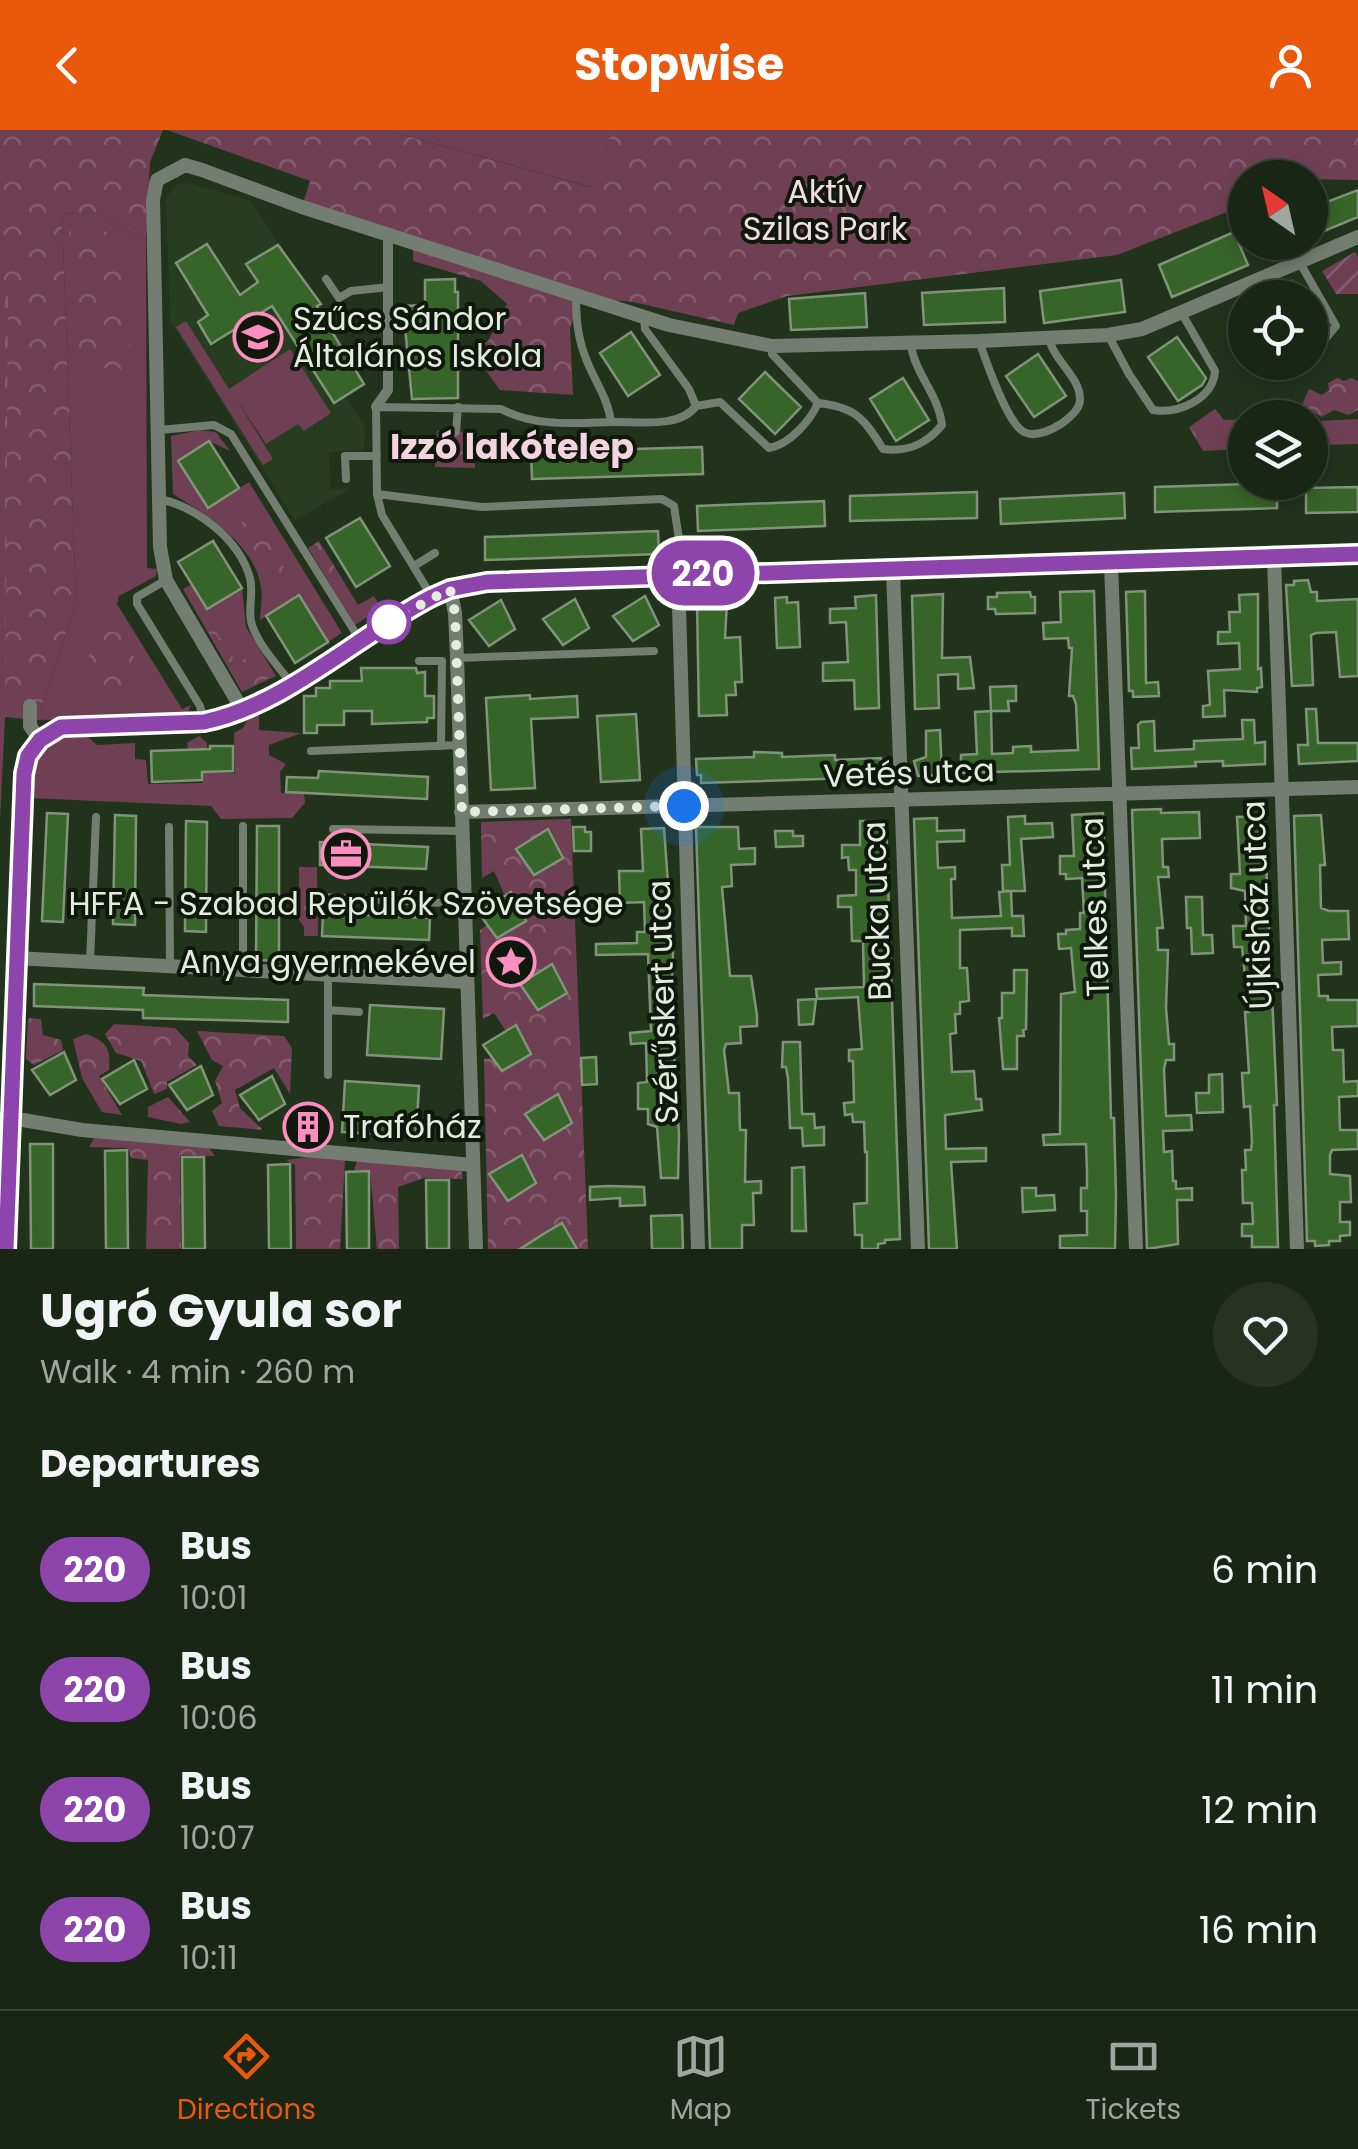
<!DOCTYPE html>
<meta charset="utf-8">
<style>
:root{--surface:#1a2615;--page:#273222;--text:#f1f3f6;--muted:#9fa5a0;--line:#384334;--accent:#ea580c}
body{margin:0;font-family:Poppins,sans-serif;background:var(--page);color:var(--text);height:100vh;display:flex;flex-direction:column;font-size:38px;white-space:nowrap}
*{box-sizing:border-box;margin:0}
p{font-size:32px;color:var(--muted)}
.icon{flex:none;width:55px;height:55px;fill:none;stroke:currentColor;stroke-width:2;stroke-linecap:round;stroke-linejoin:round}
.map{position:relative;height:1119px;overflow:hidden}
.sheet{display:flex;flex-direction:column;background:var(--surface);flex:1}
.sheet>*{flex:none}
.badge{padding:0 20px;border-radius:32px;font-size:35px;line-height:65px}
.needle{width:65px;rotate:326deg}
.buttons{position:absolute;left:1228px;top:30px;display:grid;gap:20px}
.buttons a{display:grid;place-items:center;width:100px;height:100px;border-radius:50%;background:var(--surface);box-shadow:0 5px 15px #0003,0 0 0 2px var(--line);font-size:50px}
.you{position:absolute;width:50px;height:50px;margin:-25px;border:8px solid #fff;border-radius:50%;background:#1a73e8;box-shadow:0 0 0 15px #1a73e833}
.map>.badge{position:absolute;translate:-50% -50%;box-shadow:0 0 0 5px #fff}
h2{padding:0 40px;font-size:38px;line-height:90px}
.round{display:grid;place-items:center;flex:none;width:105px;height:105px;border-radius:52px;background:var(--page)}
.headline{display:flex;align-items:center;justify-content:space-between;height:170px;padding:0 40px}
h1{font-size:48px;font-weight:700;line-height:75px}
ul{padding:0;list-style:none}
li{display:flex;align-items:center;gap:30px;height:120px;padding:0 40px}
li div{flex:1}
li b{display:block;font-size:38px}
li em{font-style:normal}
li .badge{min-width:110px;font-weight:700;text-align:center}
header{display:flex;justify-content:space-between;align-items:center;height:130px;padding:0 40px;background:var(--accent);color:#fff;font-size:45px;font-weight:700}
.tabs{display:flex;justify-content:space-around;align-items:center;height:140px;border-top:2px solid var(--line);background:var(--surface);font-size:28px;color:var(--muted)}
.tabs a{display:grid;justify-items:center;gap:5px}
.tabs .active{color:var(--accent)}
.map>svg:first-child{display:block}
.built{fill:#273d20}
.grass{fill:#6f4054}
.forest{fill:url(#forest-crowns)}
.cemetery{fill:url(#cemetery-stones)}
.garden{fill:url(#garden-furrows)}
.building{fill:#376428;stroke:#80947a;stroke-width:2.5}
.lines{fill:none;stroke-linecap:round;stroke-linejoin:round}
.service{stroke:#747d71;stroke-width:8}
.pedestrian{stroke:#747d71;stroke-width:10}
.minor{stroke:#747d71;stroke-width:14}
.line-casing{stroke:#fff;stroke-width:22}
.line{stroke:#8e44ad;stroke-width:15}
.walk{stroke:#e2edde;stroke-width:10;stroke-dasharray:0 18}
.stop-dot{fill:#fff;stroke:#8e44ad;stroke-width:5}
.labels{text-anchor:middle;stroke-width:8;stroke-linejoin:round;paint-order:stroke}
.park-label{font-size:32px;fill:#f3dde5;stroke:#10180e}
.poi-label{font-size:32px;fill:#e2edde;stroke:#10180e;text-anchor:start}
.street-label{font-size:32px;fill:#e2edde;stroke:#10180e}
.neighbourhood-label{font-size:35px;font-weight:bold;fill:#f5d4e1;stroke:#10180e}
</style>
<header><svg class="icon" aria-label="back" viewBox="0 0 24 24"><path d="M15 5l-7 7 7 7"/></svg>Stopwise<svg class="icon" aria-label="person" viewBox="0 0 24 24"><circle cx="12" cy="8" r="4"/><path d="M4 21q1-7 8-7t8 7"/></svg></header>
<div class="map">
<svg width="1358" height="1119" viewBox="0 0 1358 1119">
<defs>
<pattern id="forest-crowns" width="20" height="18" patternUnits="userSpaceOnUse" patternTransform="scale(2.5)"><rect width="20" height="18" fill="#6f4054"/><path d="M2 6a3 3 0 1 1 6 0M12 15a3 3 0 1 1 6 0" fill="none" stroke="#835c6c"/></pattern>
<pattern id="cemetery-stones" width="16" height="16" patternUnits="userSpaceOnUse" patternTransform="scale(2.5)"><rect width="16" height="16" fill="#6f4054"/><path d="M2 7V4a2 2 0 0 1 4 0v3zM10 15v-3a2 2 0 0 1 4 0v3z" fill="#835c6c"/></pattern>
<pattern id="garden-furrows" width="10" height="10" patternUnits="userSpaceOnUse" patternTransform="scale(2.5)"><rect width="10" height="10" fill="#6f4054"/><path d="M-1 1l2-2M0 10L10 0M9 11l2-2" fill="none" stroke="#835c6c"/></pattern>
</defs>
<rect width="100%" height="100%" fill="#22331c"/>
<!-- built -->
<path class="built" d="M190,53L251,71L298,145L308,153L321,174L326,191L364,254L345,266L365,297L364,320L329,322L330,359H350L295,390L170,191L166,68L177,54Z"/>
<!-- grass -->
<path class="grass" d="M385,0H613L591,57Z
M94,82L146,110L147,438L157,439L156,446L119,466L117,474L182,579L191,575L187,586L37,590L76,473L62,84Z
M186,191L229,259L290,219L331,283L304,301L298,294L266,314L235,267L273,329L263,335L176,197Z
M1358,289V314L1316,315V291Z
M200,300L216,302L230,321L209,311L178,331L208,378L249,352L342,503L328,512L298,466L260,490C260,480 263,467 261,457C254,413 207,386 173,364L171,306Z
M192,454L207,479L242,458L246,497L276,546L242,562L183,459Z
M259,584V600L301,603L269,615V625L286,634L280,642L281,663H304L305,673L292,688L221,689L211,676L29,668C33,625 39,606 87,606L97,615L135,613V629L146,630L148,654L203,653L202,620L188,619L187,613L199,606L207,613L208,642L235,643L234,603L243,598L248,588Z"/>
<!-- forest -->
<path class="forest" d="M0,0H163L150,32L146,110L94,82L62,84L76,473L37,590L5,587L0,554Z
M167,0H385L590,57L613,0H1358V50L1245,48V75L1117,125L787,166L738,183L734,195L633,172L581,167L570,198L573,265L500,260L470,219L488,211L507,174L481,151L413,131V112L302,77L310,51Z
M85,92L125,111L131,234L135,242L125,248L119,238H75L69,93Z
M1337,248L1344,251L1351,248L1358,251V280L1349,285L1334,280L1322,287L1302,275L1309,259L1322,265L1329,260L1328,253Z
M1215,279L1224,290L1245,289V319L1203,321L1189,297Z
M437,301L476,302L475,338L435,337Z
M261,380L287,420L277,427L292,451L277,461L238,402L241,393Z
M319,411L358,475L374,466L381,478L355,495L308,418Z
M196,472L234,529L263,530L273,546L243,560L192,474Z
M92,502H118L156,560L85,557Z
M571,689L588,1119H488L484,929L492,928L524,908L516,895L506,901L494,883L483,889L480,800L489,794L498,808L525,791L511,763L505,766L494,741L482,748L481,692Z
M299,737H317L318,806H304V797L299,790Z
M28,888L41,889L43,905L61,910L63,920L34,935L26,929Z
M114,894L175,898L189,913L188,926L197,935L167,952V959L154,964L141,931L116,923L105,904Z
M197,901L284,906L292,918L290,964L274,938L235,960L240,978L263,1000L219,996L212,981L222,973L215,951L223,936L212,930Z
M86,904C107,912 111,918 109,940L99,946L122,985L102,982L82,948L73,909Z
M168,967L190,992L181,994L148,987V977Z
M96,1005L206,1014L215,1026L180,1025L181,1119H146L148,1030L131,1028L128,1018L89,1017Z
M308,1027L345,1029L340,1119H296L295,1035L286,1030Z
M358,1029L461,1037L463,1049L424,1048L398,1057L399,1119H377L370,1040H354Z"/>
<!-- cemetery -->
<path class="cemetery" d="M0,155L8,164L5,587L0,691Z"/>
<!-- garden -->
<path class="garden" d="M1355,122L1358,127V164H1336L1322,141Z"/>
<!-- building -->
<path class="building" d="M1358,60V87L1324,101L1314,77Z
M1234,102L1248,135L1172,167L1159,135Z
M207,114L240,165L258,152L246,134L278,115L321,174L317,176L321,184L364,254L334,273L272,176L211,214L198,192L208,185L176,133Z
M455,149V162H458V268L412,269L403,176L425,175V150Z
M1121,150L1125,182L1044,193L1040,161Z
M1292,151L1302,168H1264Z
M1004,158L1005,192L924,195L922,163Z
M865,163L867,197L791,200L789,169Z
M631,202L660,245L628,266L600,223Z
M1177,207L1206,248L1202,255L1178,271L1148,227Z
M1038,224L1066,266L1034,287L1006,246Z
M765,242L801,277L775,304L739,269Z
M903,248L929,290L896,311L870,269Z
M209,311L239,358L208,378L178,331Z
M702,317L703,344L532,349L531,322Z
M1277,353V378L1155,382V357Z
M1358,357V382L1306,383V358Z
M977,362V388L850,391V366Z
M1124,363L1125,388L1001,394L1000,369Z
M824,371L825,396L698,401L697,376Z
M360,388L390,436L356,457L326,408Z
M658,401L659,424L485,430V407Z
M213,411L242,458L207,479L178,432Z
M1308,450L1311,462H1317V471L1358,469V546L1340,547L1336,502L1316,503L1311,505L1313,555L1292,556L1286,455H1294V451Z
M1094,461L1099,639L961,643V625L977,624L975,582L991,581L992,624L1013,623V617L1031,616V622L1078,620L1076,574L1073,566H1069L1072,518H1069L1068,508L1044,509L1043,493L1061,492L1060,462Z
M1145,461L1146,553L1158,552L1159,566L1133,567V561H1129L1126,462Z
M1030,462L1031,467H1035V483L996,484L995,479H988V467H997V463Z
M943,464L942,528L970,527L974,558L958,559V544L938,545L939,578L915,579L912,466Z
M1258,464V539L1261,538L1262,557L1257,558V562L1224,560L1225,586L1203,587V576L1210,575L1208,541L1240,539L1239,513L1218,514V502H1230L1229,482H1240L1239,465Z
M299,465L328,512L295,533L266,486Z
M876,465L879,578L855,579L854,550L823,551V533L848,532L846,492L830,493V479L856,478L855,467Z
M645,466L659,495L633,511L613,486Z
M787,467V473L798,472L800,517L777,518L775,468Z
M575,469L589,498L563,515L543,489Z
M501,470L515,499L489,516L469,490Z
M727,473L725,508L740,507L742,552H735L736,565H726L727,585L699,586L697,474Z
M361,538H416L417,543L425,542V566H434V588H427V592L372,594V581H344V595H317V603H304V566H316V558H330V551H362Z
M1016,556V571H1008L1009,581H991L990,557Z
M530,565V569L577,566L578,587L531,589L535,658L491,660L486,568Z
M1306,579H1316L1318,613H1358V631L1299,634L1298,615H1308Z
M636,584L640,650L601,652L597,586Z
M1242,590H1254L1255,613L1265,612V634L1223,636V631L1195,632L1196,636L1132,639L1131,618H1139L1138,595L1141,592L1154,591L1155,621L1194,619V611L1243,609Z
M940,600L942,645L918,646L914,631L926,627V601Z
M210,616H233V641L202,642V650L152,652L151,621L210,619Z
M754,622L782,623V627L835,625V630L881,628V647L701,653V645H697L696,629L754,627Z
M319,641L428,647L427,669L286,662L287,647L318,648Z
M1161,679V683L1199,682L1200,708L1162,709L1163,737H1168L1169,747H1158L1163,798H1157L1158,820H1168L1166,878L1169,914H1174V930H1166L1164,939L1166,986L1191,985L1192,1000L1163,1001L1164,1022L1172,1021L1173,1051H1176V1059L1192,1058V1070H1177L1178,1114L1147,1119L1132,680Z
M47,683L68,684L63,792L42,791Z
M1103,683L1111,988H1114L1116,1066L1115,1119L1060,1118V1106L1087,1105V1081H1081V1058H1087V1042L1086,1014L1044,1015L1043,1005L1060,1004L1061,864L1075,862L1071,818L1059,819L1058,804H1066V800L1080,799V783H1084L1082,748L1066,749V744H1060V726H1074L1072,685Z
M115,685L136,686L135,795L113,794Z
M1321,685L1325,735H1320L1321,778L1329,781H1348L1349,809L1322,810L1323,833L1341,832V844L1318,845L1319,866H1328V870H1358V896L1332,897L1333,920H1343L1344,952L1358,951V966L1339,967L1340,1000H1358V1019L1332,1020L1330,1025V1044L1350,1046L1351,1072H1340V1092H1350V1105L1340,1106V1111H1329V1115L1315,1116V1111H1307L1294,686Z
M1025,686V694L1052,693L1053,707L1021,709L1025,761H1003L1002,735H1010L1008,687Z
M1264,686L1277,975H1274L1278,1117H1252V1106H1242V1094H1253L1252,1073H1243L1242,1040H1246L1245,1020H1251L1252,1012L1250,976L1244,977L1242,943H1249L1245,882H1249V857H1246L1242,817H1234L1233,796H1246L1245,761L1231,758V744H1240L1237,687Z
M937,688V701L964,700V711L937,712L938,738L955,737V749H951L952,788L1001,786L999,762L1011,761L1012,786H1023L1024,806H1012V798L960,800V838H967L969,871L960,872V884H955L956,903L950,904L952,942L974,941L976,969H981L982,980L945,985L946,1019L986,1018V1031L951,1032L957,1119H929L914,689Z
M186,691L207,692L206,802L185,801Z
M860,691H886L900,1109L885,1110V1113L878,1114V1119H862V1105H855L854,1074L867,1073V1022H865L864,992H853L852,984L845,985L844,973L854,972L853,931H849V920L862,919L858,867L817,869L816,859L864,857L863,811H852L851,777H838V766L856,765V740H849L848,727L842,728V715H860Z
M257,696H279V831L256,830Z
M573,697H585V702H591V721H574Z
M696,697H738L739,719L755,718V734L731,735L732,756L722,757L730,846H751L757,885V896L740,897L741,913L726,914L724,920L729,963H739L740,1000H746L745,1052L761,1051V1063H753L754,1095H742V1119H710Z
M664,698L673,823L671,876L679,1004L678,1048H661L657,997L648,994V979H638V953L647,952L646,913L631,914L630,903L651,901L648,824L596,825V814L637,813V802H645L644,772L620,773L619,741H643L641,699Z
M548,699L563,728L534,745L516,719Z
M775,701H793V706H803V716L776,717Z
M320,712L428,717L426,739L320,735Z
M511,762L526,791L497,808L478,782Z
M1186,767H1202L1203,805H1212L1213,823L1192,824L1191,798H1187Z
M323,783L430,788L429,810L322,806Z
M552,834L567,863L538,880L520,854Z
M1014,840H1027L1026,899L1023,900L1024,906H1017V939H1003L999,888H1002V863H1014Z
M34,854L144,858L143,865L288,870V892L143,888V880L34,876Z
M816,869L813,894L799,895L798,870Z
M370,875L444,879L441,929L367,925Z
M516,895L531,924L502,941L483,915Z
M783,912H800L802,984H814L815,998L824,997V1015L803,1016L802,998H790L788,949L786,937H782Z
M64,922L76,950L50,965L32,940Z
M596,927L597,954L582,955L581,928Z
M134,930L147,959L120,974L102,949Z
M201,936L213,965L187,980L169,955Z
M1222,944L1223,982L1197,983L1196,963H1209V945Z
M272,946L285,974L259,990L240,965Z
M345,951L419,956L416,1006L342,1002Z
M558,964L572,993L544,1010L525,984Z
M30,1014H53V1119H31Z
M127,1020L128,1119H106L105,1021Z
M522,1025L536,1053L508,1071L489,1044Z
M182,1027H204L205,1119H183Z
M290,1034L291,1119H269L268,1035Z
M804,1037L806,1101H792V1038Z
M369,1041V1119H347L346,1042Z
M426,1050H449V1119H427Z
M608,1056L644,1057L645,1075L620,1076V1068L590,1070V1057Z
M1022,1058H1036V1066L1054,1065L1055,1080L1023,1082Z
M682,1085L683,1119H652L651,1086Z
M562,1093L577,1119H520L545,1103Z"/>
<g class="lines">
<!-- service -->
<path class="service" d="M1300,133L1336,196L1318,218L1310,222
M326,149L339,168L351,161L389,157
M576,164C576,186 577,205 585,226C593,249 608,267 611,292C637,291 679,299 696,276
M644,188L645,199L689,259L696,276L720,272L769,318C789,315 810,291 818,273L772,224V216
M1108,205L1129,244L1153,280C1179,284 1213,269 1215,241L1181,182
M979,211C986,231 1007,293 1024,302C1036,308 1051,300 1061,294C1068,289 1080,279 1080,270C1081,247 1052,230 1049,207
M818,273C855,277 864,288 883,319C907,322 926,315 942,295C938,263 914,243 911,214
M159,300L214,295L231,304L360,510
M456,302L458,277
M346,349L345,326H377
M377,364L482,377L662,369L674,376L680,416
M160,369C198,378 239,409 250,448C254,464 247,481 252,495C259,516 278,536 291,553
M414,436L435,423
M166,450L137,467V474L200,576L204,592
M432,467L382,385L377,364L376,277L501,279C535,297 574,293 611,292
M457,528L654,521
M419,531H442L441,616
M311,621L459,615
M243,696V839
M169,697L170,836
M333,699L462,701
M323,767L464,774
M90,832L96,687
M328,880L359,882
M328,945V843"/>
<!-- pedestrian -->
<path class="pedestrian" d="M376,277L388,260V104"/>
<!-- minor -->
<path class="minor" d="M1274,428L1297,1119
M1111,433L1136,1119
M893,441L918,1119
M678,443L698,1119
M450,459L455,483L457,528L476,1119
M30,576V596L40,610
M243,581L166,450L160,417L153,70L157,50L185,35L202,40L302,77L669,195L772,216L979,211L1108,205L1142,199L1358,107
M461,682L1358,657
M15,828L467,852
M11,988L82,1000L473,1035
M6,1119L24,644L28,626L40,610L61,597L204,592C288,574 356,506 432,467L450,459L487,452L1358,424"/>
</g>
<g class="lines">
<!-- line casing -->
<g class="line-casing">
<path id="line" d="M6,1119L24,644L28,626L40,610L61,597L204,592C286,575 358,505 432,467L450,459L487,452L1358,424"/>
</g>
<!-- line -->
<use href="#line" class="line"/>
<!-- walk -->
<path class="walk" d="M389,492L450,459L455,483L462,682L684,676"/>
</g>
<!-- icons -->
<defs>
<g id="school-ring" transform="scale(2.5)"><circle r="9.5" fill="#10180e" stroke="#fd8ec0" stroke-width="1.5"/><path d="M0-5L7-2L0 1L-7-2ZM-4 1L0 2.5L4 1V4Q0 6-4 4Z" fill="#fd8ec0"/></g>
<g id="office-ring" transform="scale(2.5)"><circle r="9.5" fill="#10180e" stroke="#fd8ec0" stroke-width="1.5"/><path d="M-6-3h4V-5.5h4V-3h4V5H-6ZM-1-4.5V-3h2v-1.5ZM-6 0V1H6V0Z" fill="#fd8ec0"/></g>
<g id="sight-ring" transform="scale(2.5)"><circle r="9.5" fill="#10180e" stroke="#fd8ec0" stroke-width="1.5"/><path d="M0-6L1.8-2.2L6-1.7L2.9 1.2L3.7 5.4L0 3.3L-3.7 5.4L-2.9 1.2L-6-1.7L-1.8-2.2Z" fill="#fd8ec0"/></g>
<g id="building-ring" transform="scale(2.5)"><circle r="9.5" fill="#10180e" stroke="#fd8ec0" stroke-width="1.5"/><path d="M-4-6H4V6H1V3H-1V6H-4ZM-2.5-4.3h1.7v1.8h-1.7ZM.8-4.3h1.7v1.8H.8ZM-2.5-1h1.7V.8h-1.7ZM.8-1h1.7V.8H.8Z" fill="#fd8ec0"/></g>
</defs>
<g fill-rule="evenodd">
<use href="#school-ring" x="258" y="207"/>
<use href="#office-ring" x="346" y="724"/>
<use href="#sight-ring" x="511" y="832"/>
<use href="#building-ring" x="308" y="997"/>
</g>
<!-- markers -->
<circle class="stop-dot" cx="389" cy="492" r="20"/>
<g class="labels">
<!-- park labels -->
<g class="park-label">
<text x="825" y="73">Aktív<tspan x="825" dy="37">Szilas Park</tspan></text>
</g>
<!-- poi labels -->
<g class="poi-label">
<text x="293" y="200">Szűcs Sándor<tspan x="293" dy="37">Általános Iskola</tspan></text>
<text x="346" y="785" text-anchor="middle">HFFA - Szabad Repülők Szövetsége</text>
<text x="476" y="843" text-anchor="end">Anya gyermekével</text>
<text x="343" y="1008">Trafóház</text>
</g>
<!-- street labels -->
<g class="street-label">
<text transform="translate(909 643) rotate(-2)" y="11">Vetés utca</text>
<text transform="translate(1257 775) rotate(-92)" y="11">Újkisház utca</text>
<text transform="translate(1095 777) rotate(-92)" y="11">Telkes utca</text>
<text transform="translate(877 781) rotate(-92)" y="11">Bucka utca</text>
<text transform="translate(663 872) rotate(-92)" y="11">Szérűskert utca</text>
</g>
<!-- neighbourhood labels -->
<g class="neighbourhood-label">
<text x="512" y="329">Izzó lakótelep</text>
</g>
</g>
</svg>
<div class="buttons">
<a><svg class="needle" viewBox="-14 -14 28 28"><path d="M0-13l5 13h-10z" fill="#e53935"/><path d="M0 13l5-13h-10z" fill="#9fa5a0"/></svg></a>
<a><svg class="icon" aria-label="locate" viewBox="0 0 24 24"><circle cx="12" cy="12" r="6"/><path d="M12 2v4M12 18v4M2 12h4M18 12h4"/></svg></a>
<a><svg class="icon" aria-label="layers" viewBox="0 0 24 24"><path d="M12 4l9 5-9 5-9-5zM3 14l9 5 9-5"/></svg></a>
</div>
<div class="you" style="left:684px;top:676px"></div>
<b class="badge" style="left:703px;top:443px;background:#8e44ad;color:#fff">220</b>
</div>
<section class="sheet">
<div class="headline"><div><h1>Ugró Gyula sor</h1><p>Walk · 4 min · 260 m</p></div><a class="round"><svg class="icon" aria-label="heart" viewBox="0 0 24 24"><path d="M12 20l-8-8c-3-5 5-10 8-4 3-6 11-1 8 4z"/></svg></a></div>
<h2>Departures</h2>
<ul>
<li><span class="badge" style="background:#8e44ad;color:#fff">220</span><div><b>Bus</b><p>10:01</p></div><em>6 min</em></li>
<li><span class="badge" style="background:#8e44ad;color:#fff">220</span><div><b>Bus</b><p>10:06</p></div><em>11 min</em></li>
<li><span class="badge" style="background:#8e44ad;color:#fff">220</span><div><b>Bus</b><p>10:07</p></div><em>12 min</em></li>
<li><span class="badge" style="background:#8e44ad;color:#fff">220</span><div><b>Bus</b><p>10:11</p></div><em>16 min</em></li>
</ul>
</section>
<nav class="tabs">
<a class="active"><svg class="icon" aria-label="directions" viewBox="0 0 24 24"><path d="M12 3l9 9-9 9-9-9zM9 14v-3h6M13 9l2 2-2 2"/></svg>Directions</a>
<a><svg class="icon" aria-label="map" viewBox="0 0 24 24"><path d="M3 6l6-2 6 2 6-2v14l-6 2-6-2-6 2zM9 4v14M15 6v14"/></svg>Map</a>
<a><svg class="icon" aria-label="tickets" viewBox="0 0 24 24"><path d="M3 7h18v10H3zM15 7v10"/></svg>Tickets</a>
</nav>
